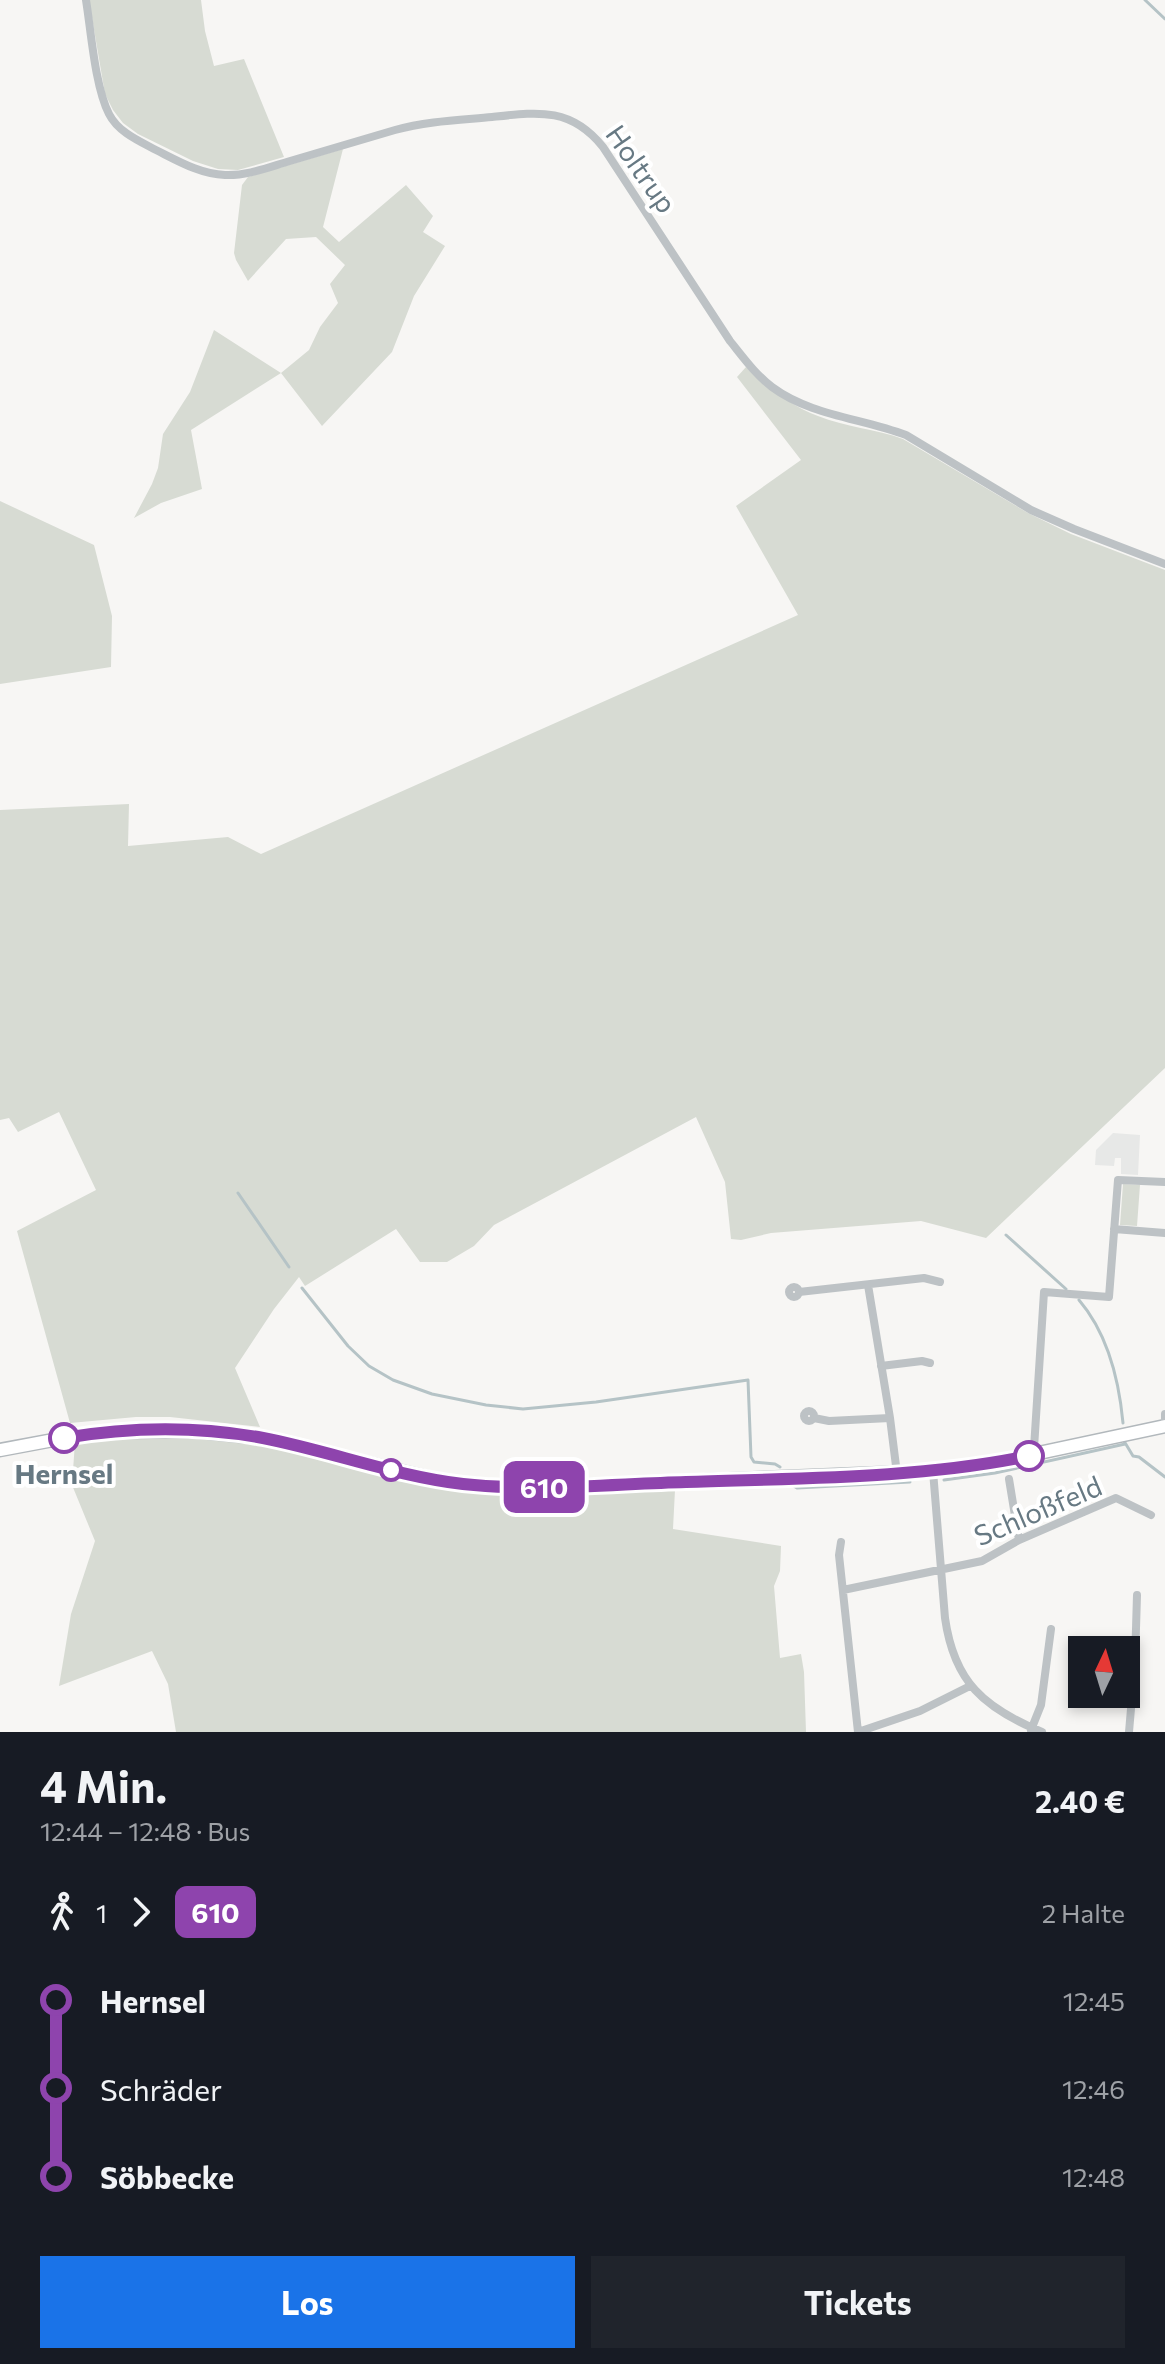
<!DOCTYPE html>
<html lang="de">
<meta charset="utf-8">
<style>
:root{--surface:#171b24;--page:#20242c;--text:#f1f3f6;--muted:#9ea1a6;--accent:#1a73e8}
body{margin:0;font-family:Commissioner,sans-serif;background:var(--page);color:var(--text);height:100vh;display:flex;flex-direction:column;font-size:30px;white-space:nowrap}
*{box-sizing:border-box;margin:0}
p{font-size:26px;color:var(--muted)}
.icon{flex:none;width:44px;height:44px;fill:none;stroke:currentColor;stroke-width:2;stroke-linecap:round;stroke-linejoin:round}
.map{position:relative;height:1732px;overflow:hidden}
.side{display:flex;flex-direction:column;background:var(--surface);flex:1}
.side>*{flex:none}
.badge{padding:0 16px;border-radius:12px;font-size:28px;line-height:52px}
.needle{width:52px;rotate:4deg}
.fabs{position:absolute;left:1068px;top:1636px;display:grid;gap:16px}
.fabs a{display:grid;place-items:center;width:72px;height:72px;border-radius:0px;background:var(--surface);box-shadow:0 4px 12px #0003;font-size:40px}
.map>.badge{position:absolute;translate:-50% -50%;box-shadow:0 0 0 4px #fff}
.legs{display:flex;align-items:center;gap:12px;height:88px;padding:0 40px;font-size:26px}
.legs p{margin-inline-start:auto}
.summary{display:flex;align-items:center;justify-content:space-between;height:136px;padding:0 40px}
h1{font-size:44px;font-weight:700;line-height:60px}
.action{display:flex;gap:16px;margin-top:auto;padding:16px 40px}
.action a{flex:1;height:92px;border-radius:0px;background:var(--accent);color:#fff;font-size:32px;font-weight:700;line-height:92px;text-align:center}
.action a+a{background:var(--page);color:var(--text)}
ul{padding:0 40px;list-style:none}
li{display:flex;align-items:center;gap:28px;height:88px;font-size:30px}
li i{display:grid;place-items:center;width:12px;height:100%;margin:0 10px;background:currentColor}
li i::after{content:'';width:20px;height:20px;margin:-10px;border:6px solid;border-radius:50%;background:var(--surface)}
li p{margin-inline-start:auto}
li:first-child i{background:linear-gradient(#0000 50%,currentColor 0)}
li:last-child i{background:linear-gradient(currentColor 50%,#0000 0)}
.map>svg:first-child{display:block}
.built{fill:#e7e8e7}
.green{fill:#d7dbd3}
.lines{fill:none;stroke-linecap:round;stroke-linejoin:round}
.stream{stroke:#b5c3c6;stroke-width:3}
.secondary-casing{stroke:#b2b8bc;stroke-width:15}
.street{stroke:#bdc2c5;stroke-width:8}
.secondary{stroke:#fff;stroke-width:12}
.line-1-casing{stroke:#fff;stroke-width:18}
.line-1{stroke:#8e44ad;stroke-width:12}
.stop-1-dot{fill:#fff;stroke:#8e44ad;stroke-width:4}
.labels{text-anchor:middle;stroke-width:8;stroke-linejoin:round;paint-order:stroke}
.street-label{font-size:28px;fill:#677983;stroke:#fff}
.stop-label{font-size:28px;font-weight:bold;fill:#677983;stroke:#fff}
</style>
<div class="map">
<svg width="1165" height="1732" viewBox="0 0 1165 1732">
<rect width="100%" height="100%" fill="#f7f6f4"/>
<!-- built -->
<path class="built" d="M1113,1133L1140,1135L1138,1175L1121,1174V1158H1115L1114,1166L1095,1165L1096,1150Z"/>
<!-- green -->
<path class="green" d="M89,0H201L205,31L214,66L244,59L284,157L238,170L218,169L193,161L138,134L123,123L113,110L105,94Z
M343,149L323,227L339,242L406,185L433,216L423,232L445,246L414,296L392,352L322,426L281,373L191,430L202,489L161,503L134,518L152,484L158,468L163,434L190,392L214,330L281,373L309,350L320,327L338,303L330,284L345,265L316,237L286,239L248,281L236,260L234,253L242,185L248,177Z
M746,367C767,387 791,406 818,416C845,427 876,429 903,439L1028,513L1071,534L1165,570V1068L986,1238L921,1221L771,1233L741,1240L731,1239L725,1182L696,1117L494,1225L474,1246L447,1262H420L396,1229L305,1286L299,1277L274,1309L235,1368L260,1427L170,1417H136L70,1423L17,1231L96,1190L59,1112L18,1132L9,1118L0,1120V810L129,804L128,846L228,837L261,854L798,615L736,506L801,460L737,377Z
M0,501L94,545L112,616L111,667L0,684Z
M1123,1184L1140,1185L1137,1226L1120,1225Z
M136,1436C185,1437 234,1439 282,1448C338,1459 392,1480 449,1488C523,1499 601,1491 675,1490L673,1529L781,1546L780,1571L774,1586L780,1658L801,1654L804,1672L806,1732H176L168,1684L152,1651L59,1686L71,1614L95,1541L72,1485L75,1442Z"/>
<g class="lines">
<!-- stream -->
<path class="stream" d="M1145,0L1165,19
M238,1193L289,1267
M1006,1235L1066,1289
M302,1288L348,1346L369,1366L393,1380L432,1394L486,1405L523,1409L596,1402L748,1380L751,1457L754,1462L775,1464L780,1467
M1079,1300C1108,1334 1119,1380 1123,1423
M1124,1441L1133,1456L1139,1457L1165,1477
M944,1480L995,1473L1125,1444
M792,1485L797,1488L910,1482"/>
<!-- secondary casing -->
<g class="secondary-casing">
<path id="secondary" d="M0,1450L64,1438L111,1432L193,1431L262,1438L447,1482L523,1488L933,1471L992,1463L1165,1426"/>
</g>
<!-- street -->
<path class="street" d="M86,0C91,31 95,87 109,114C118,132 139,141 156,150C178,161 200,174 225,175C247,176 269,167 290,161C325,151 360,140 395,130C427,121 460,120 492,117C538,112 571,107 603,147L730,341C743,357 755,374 772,387C811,416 862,418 906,435L1031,510L1074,529L1165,564
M1114,1229L1165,1233
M868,1285L890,1418L897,1474
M789 1292a5 5 0 1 1 10 0a5 5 0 1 1-10 0Z
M799,1292L924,1278L940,1282
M881,1366L922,1361L930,1363
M804 1416a5 5 0 1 1 10 0a5 5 0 1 1-10 0Z
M1165,1414V1423
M814,1418L829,1421L890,1418
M1035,1454L1034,1448L1044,1292L1109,1297L1118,1180L1165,1182
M933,1471L945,1618C954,1682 984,1708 1042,1732
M1009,1479L1019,1540
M841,1542L839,1555L858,1732
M843,1590L982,1561L1019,1540L1116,1498L1151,1515
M1031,1730L1041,1705L1051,1629
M858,1732L920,1711L970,1686
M1129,1732L1135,1662L1137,1595"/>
<!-- secondary -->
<use href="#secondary" class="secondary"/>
</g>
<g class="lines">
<!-- line-1 casing -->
<g class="line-1-casing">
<path id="line-1" d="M64,1438C129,1427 197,1426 263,1438C330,1451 395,1476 463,1484C537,1492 612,1484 686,1482C801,1478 917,1479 1029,1456"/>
</g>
<!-- line-1 -->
<use href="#line-1" class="line-1"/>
</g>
<!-- markers -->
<g class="stop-1-dot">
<circle cx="64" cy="1438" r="14"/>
<circle cx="1029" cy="1456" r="14"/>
<circle cx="391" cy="1470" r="10"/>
</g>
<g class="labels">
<!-- street labels -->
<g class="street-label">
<text transform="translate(641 169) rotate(55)" y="10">Holtrup</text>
<text transform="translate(1038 1511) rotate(-23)" y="10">Schloßfeld</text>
</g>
<!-- stop labels -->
<g class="stop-label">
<text x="64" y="1484">Hernsel</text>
</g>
</g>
</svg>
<div class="fabs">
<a><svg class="needle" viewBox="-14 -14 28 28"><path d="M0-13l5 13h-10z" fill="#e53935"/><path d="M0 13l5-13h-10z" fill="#9ea1a6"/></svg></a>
</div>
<b class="badge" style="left:544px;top:1487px;background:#8e44ad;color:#fff">610</b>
</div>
<section class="side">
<div class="summary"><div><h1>4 Min.</h1><p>12:44 – 12:48 · Bus</p></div><b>2.40 €</b></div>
<div class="legs"><svg class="icon" aria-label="walk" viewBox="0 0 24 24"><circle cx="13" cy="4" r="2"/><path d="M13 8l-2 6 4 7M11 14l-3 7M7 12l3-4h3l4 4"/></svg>1<svg class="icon" aria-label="forward" viewBox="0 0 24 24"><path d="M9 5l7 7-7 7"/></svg><b class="badge" style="background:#8e44ad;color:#fff">610</b><p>2 Halte</p></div>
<ul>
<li><i style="color:#8e44ad"></i><b>Hernsel</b><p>12:45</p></li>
<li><i style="color:#8e44ad"></i><span>Schräder</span><p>12:46</p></li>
<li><i style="color:#8e44ad"></i><b>Söbbecke</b><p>12:48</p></li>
</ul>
<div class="action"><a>Los</a><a>Tickets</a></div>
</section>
